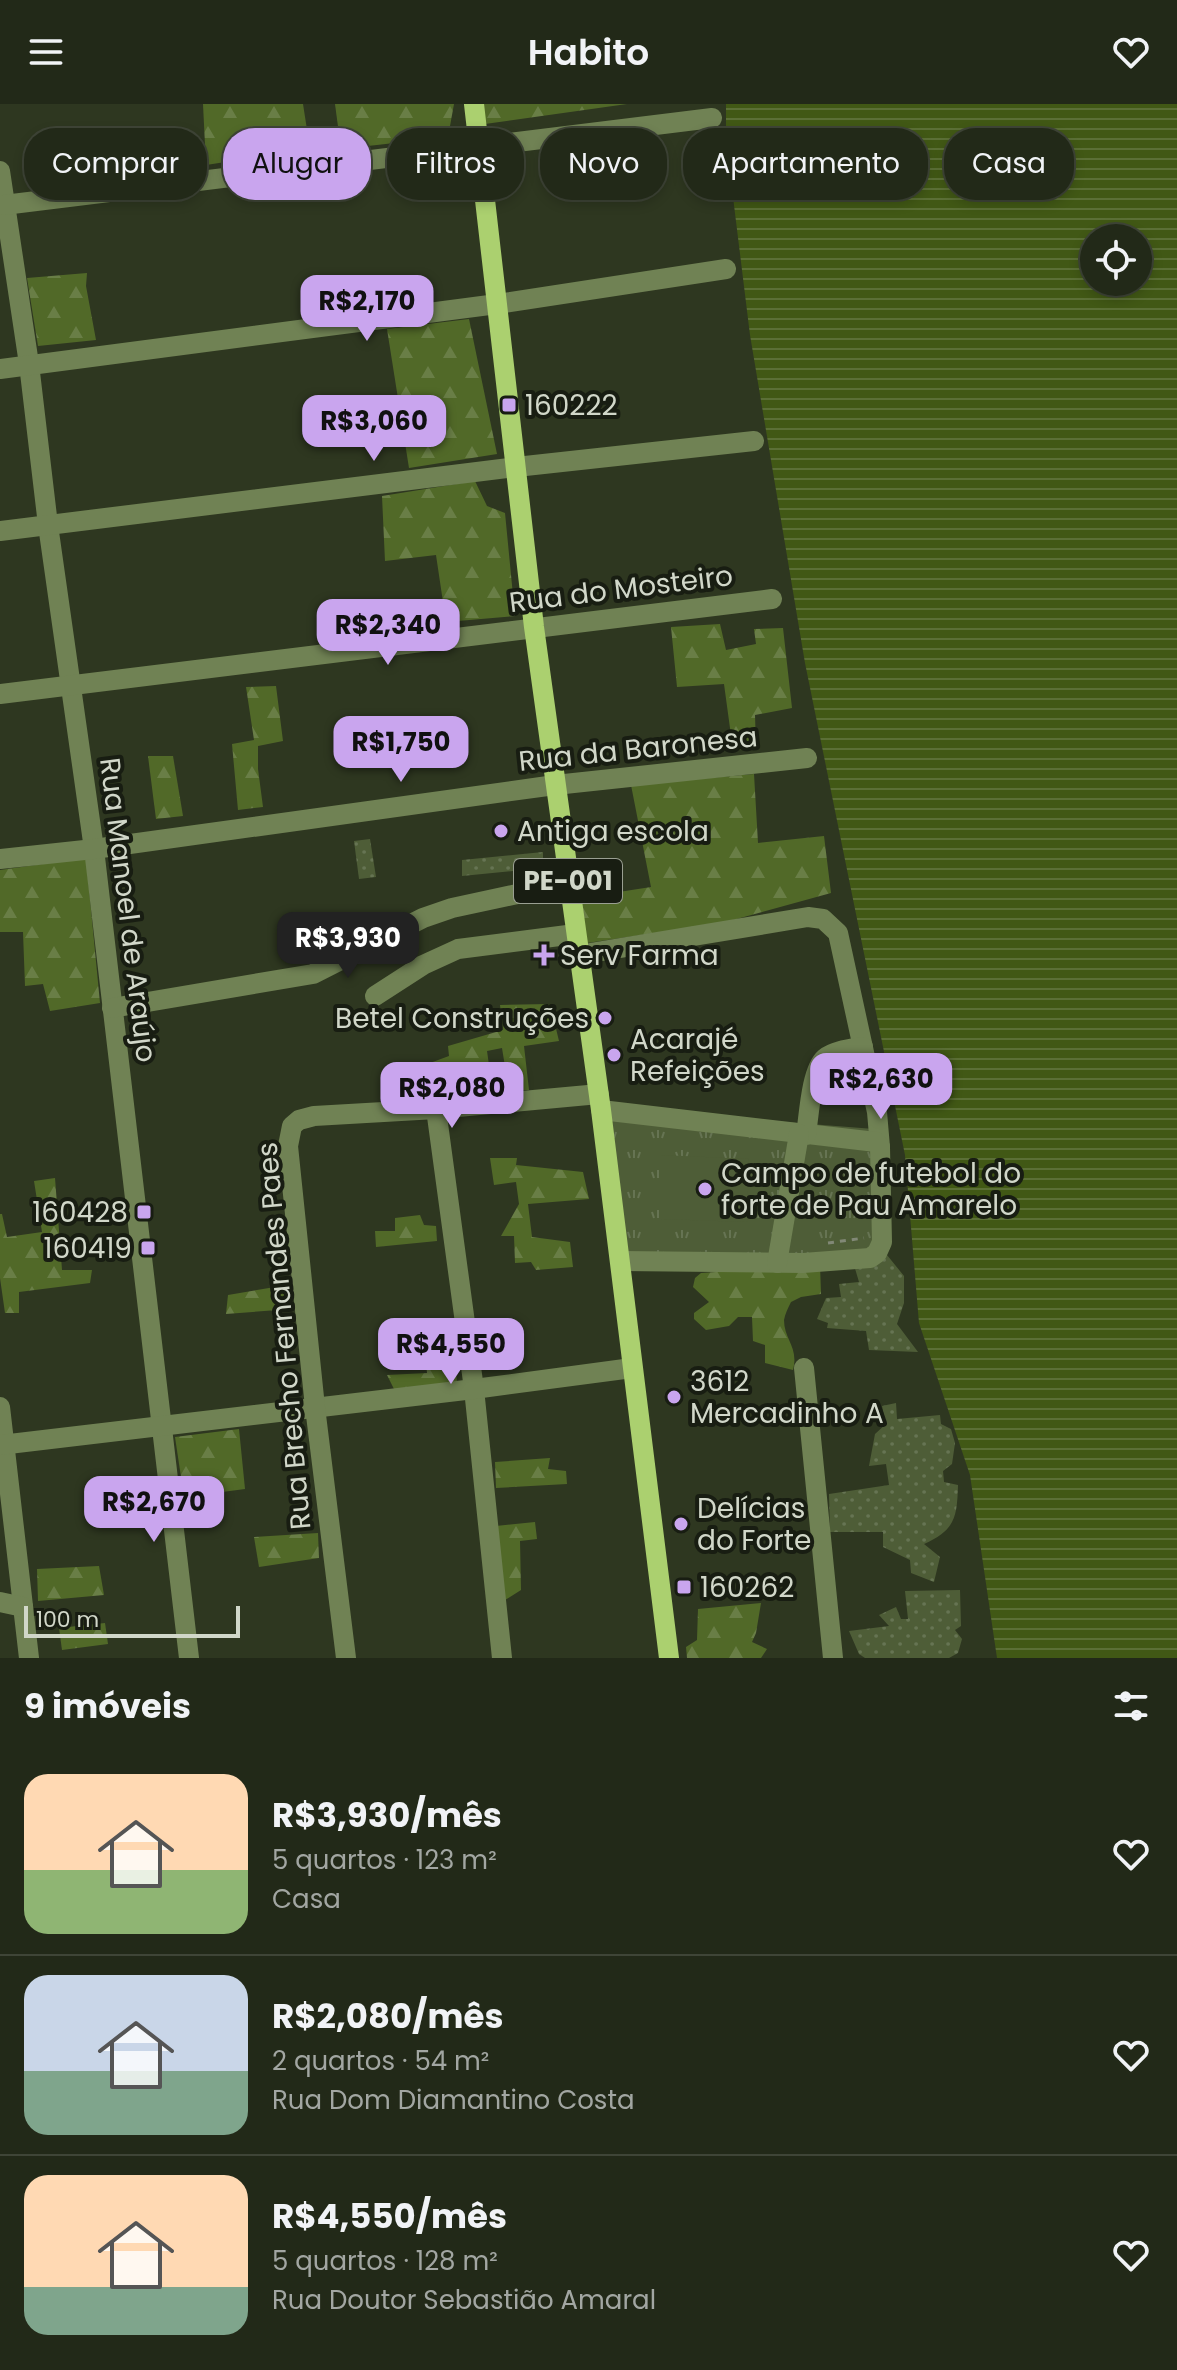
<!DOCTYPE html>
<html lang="pt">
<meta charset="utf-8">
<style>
body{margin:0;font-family:Poppins,sans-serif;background:#2e3525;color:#f1f3f6;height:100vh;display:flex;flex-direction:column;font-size:30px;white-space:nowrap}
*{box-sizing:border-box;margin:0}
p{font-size:26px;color:#a2a6a2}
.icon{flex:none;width:44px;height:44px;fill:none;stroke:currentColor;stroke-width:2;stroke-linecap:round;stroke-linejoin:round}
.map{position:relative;height:1554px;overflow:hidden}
.details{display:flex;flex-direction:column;background:#222918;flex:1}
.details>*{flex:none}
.top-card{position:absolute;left:24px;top:24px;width:1130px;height:72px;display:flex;gap:16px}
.tools{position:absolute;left:1080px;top:120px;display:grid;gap:16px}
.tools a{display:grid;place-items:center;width:72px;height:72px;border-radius:50%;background:#222918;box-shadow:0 4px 12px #0003,0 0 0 2px #3f4537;font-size:40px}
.scale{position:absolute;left:24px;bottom:20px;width:216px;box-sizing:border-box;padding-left:8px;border:4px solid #d1d7c9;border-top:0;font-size:22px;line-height:28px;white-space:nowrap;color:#d1d7c9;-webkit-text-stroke:6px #181d12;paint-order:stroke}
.price{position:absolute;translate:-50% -68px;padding:0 18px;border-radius:16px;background:#c9a5ee;color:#111;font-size:26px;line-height:52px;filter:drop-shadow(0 2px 4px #0008)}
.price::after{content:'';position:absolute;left:50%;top:48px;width:24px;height:18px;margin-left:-12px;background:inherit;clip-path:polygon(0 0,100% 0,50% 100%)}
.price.active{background:#222;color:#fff}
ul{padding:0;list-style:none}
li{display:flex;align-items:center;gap:24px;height:200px;padding:0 24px}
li+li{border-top:2px solid #3f4537}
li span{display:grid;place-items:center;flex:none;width:224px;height:160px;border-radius:24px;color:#555}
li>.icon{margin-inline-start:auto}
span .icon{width:96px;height:96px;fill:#fffc;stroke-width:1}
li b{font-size:34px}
h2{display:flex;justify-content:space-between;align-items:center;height:96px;padding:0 24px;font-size:34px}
.chip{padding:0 28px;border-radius:32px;background:#222918;box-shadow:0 4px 12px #0003,0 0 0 2px #3f4537;font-size:28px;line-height:72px}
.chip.active{background:#c9a5ee;color:#111}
header{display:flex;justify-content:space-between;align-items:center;height:104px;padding:0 24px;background:#222918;font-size:36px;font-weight:600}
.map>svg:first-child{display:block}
.grass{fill:url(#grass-dots)}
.forest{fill:url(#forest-firs)}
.park{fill:url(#park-tufts)}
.pitch{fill:#4e5d37}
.water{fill:url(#water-rules);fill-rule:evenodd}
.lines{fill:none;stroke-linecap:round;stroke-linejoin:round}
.path{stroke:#818876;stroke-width:3;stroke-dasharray:6 6;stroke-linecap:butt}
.minor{stroke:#708254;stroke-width:20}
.major{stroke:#abd06f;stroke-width:20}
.poi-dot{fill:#c9a5ee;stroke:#181d12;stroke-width:3}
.labels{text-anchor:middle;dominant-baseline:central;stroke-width:8;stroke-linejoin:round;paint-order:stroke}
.shield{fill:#181d12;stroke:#9a9f92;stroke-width:2}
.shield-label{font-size:26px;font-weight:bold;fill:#d1d7c9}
.poi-label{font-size:28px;fill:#d1d7c9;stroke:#181d12;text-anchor:start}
.street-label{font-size:28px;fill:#d1d7c9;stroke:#181d12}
</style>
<header><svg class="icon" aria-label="menu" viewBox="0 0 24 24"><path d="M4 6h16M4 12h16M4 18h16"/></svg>Habito<svg class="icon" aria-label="heart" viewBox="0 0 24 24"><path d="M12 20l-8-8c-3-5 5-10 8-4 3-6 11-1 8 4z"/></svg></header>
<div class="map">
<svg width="1177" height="1554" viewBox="0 0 1177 1554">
<defs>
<pattern id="grass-dots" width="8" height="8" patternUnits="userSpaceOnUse" patternTransform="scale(2)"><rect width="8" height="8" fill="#4e5d37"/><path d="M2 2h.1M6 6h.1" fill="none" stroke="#667453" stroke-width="1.8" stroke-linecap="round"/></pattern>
<pattern id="forest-firs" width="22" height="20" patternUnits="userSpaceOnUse" patternTransform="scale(2)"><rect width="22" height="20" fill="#516928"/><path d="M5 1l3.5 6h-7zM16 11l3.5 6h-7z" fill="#697e46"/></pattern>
<pattern id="park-tufts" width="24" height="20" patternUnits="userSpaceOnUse" patternTransform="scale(2)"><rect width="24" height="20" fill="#4e5d37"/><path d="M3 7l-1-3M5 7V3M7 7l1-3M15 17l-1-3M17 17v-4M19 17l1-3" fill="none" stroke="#667453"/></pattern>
<pattern id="water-rules" width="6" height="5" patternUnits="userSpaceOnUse" patternTransform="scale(2)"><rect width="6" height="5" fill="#415815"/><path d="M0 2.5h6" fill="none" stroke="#5b6f36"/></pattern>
</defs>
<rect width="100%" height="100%" fill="#2e3720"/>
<!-- grass -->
<g class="grass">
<path d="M370 735 376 773 359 775 354 737Z"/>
<path d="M543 748V764L462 772V756Z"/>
<path d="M887 1151 904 1172V1199L897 1220 918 1248 869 1246 866 1227 827 1224 828 1219 817 1215 826 1194 841 1193 839 1180 859 1178 854 1161Z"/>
<path d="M896 1299 897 1315 940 1311 941 1320 951 1325 955 1339 952 1360 943 1367 944 1378 958 1381C957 1414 955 1426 924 1440L940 1453 934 1478 911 1469 910 1456 883 1443V1428H830L829 1390 889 1381 886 1360 869 1362 875 1330 886 1320 882 1302Z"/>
<path d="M960 1486 961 1522 955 1526 962 1535 958 1549 949 1554H865L859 1550 849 1527 889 1522 879 1511 896 1503 901 1515H908L905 1487Z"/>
</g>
<!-- forest -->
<g class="forest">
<path d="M203 0H303L310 45 206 61Z"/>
<path d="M335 0H454L448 33 341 45Z"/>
<path d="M483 0H627L485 20Z"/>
<path d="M87 169 86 182 96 236 38 242 27 174Z"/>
<path d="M469 215 497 350 409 364 387 225Z"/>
<path d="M475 377 487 402 505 409 515 512 446 518 436 451 385 457 382 392Z"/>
<path d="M720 520 726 546 756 540 754 525 783 524 792 604 755 611 756 644 733 646 724 580 677 583 671 523Z"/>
<path d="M276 582 283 637 258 642V665L263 703 238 706 232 640 254 636 246 583Z"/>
<path d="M148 652H173L183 712 156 715Z"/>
<path d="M754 670 758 739 824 732 831 789 722 819 587 839 580 794 651 783 631 681Z"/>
<path d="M86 754 100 899 50 907 43 880 25 882 23 828H0V766Z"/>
<path d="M550 900 559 937 524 942 529 986 509 987 502 944 487 947 493 989 400 1000V970L449 952 448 942 503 926 500 901Z"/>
<path d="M490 1054H517L516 1061 583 1068 589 1095 528 1100 532 1133 570 1138 573 1163 536 1166 531 1158 515 1159 514 1132H501L519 1100 516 1078 494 1081Z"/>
<path d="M55 1074 62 1166H92L90 1179 19 1188V1209H5L0 1174V1110H2L7 1133 42 1128 34 1077Z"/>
<path d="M420 1111 424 1121 436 1122 437 1137 376 1143 375 1127H395V1114Z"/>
<path d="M820 1161 821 1190 801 1193 791 1198C788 1204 785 1210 784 1216 784 1236 799 1243 793 1266L765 1259V1241L753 1237 752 1213H738L729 1222 706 1226 694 1215V1209L709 1198 693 1183 695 1174 701 1169Z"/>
<path d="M287 1181 291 1205 226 1210 228 1191Z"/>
<path d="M454 1241 457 1279 396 1289 387 1271 427 1269 425 1247Z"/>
<path d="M239 1325 245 1385 184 1393 175 1333Z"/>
<path d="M550 1354 548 1365 566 1367 567 1380 496 1384 495 1358Z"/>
<path d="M535 1418 537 1435 520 1437 521 1486 505 1496 496 1422Z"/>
<path d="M318 1429 319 1454 259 1463 254 1433Z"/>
<path d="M99 1462 104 1491 38 1497 37 1465Z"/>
<path d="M761 1499 756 1529 752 1538 767 1545 761 1554H687L686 1543 697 1536 698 1505Z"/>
<path d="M105 1519 108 1540 62 1546 59 1524Z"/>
</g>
<!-- park -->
<path class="park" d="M607 1004 874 1025 873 1151 625 1148Z"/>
<!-- pitch -->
<path class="pitch" d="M661 1051 749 1055 747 1118 661 1115Z"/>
<!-- water -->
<path class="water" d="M726 0H1177V1554H997L970 1371 919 1219 905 1051 805 559 750 231 726 36ZM1094 134H1138V178H1094Z"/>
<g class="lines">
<!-- path -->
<path class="path" d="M828 1139 864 1134"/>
<!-- minor -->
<g class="minor">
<path d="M0 67 29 260 48 421 94 745 189 1554"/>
<path d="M4 101 712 14"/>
<path d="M0 265 497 200 726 165"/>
<path d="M0 427 516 363 754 337"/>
<path d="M0 590 772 495"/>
<path d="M0 755 94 745 555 681 807 654"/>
<path d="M578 851 808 813 823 815 838 829 877 1008 880 1043"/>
<path d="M375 892 423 861 458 845 575 830"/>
<path d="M112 904 313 870 423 814 452 804 568 779"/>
<path d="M436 1005 474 1285 502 1554"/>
<path d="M601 1006 876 1038 880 1043 882 1138 877 1149 870 1154 803 1159 621 1157"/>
<path d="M806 1031C809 1012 811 966 825 954 835 946 851 945 863 943"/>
<path d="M777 1159 799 1030"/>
<path d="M804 1264 833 1554"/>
<path d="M0 1303 29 1554"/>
<path d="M0 1341 474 1285 632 1264"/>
<path d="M0 1498 23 1503"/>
<path d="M346 1554 315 1303 288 1042 292 1022 299 1016 314 1012 436 1005 599 990"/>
</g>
<!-- major -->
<path class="major" d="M474 0 534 523 601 1006 669 1554"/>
</g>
<!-- markers -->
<g class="poi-dot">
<rect x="501" y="293" width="16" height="16" rx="4"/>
<circle cx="501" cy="727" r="8"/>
<path d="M540 839h8v8h8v8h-8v8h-8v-8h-8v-8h8z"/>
<circle cx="605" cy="914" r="8"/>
<circle cx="614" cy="951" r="8"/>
<circle cx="705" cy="1085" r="8"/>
<rect x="136" y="1100" width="16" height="16" rx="4"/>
<rect x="140" y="1136" width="16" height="16" rx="4"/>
<circle cx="674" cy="1293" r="8"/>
<circle cx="681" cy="1420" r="8"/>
<rect x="676" y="1475" width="16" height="16" rx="4"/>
</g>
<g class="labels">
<!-- shield labels -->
<rect class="shield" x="514" y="755" width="108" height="44" rx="6"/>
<g class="shield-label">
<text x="568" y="777">PE-001</text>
</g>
<!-- poi labels -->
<g class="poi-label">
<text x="525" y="301">160222</text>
<text x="517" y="727">Antiga escola</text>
<text x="560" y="851">Serv Farma</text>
<text x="589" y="914" text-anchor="end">Betel Construções</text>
<text x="630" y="935">Acarajé<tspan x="630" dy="32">Refeições</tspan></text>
<text x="721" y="1069">Campo de futebol do<tspan x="721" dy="32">forte de Pau Amarelo</tspan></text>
<text x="128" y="1108" text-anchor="end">160428</text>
<text x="132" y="1144" text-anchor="end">160419</text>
<text x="690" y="1277">3612<tspan x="690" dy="32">Mercadinho A</tspan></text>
<text x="697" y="1404">Delícias<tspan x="697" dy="32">do Forte</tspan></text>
<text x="700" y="1483">160262</text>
</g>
<!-- street labels -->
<g class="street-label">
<text transform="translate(621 485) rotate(-7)">Rua do Mosteiro</text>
<text transform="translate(638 645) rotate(-6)">Rua da Baronesa</text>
<text transform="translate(128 806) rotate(83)">Rua Manoel de Araújo</text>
<text transform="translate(284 1232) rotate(-95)">Rua Brecho Fernandes Paes</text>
</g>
</g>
</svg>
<div class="tools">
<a><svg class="icon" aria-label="locate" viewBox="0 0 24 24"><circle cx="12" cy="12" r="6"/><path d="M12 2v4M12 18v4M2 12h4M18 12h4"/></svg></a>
</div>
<div class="scale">100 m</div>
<b class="price" style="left:367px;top:239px">R$2,170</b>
<b class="price" style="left:374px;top:359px">R$3,060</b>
<b class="price" style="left:388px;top:563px">R$2,340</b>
<b class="price" style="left:401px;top:680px">R$1,750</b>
<b class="price active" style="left:348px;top:876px">R$3,930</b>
<b class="price" style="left:881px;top:1017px">R$2,630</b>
<b class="price" style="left:452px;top:1026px">R$2,080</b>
<b class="price" style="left:451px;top:1282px">R$4,550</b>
<b class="price" style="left:154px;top:1440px">R$2,670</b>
<div class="top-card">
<a class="chip">Comprar</a>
<a class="chip active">Alugar</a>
<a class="chip">Filtros</a>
<a class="chip">Novo</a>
<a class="chip">Apartamento</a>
<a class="chip">Casa</a>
</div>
</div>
<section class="details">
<h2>9 imóveis<svg class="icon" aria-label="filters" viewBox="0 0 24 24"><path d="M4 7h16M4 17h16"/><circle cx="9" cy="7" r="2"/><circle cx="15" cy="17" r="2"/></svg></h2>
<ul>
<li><span style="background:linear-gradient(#ffd9b3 60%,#8fb573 0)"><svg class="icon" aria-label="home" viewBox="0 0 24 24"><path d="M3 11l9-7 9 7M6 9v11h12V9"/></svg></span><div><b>R$3,930/mês</b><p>5 quartos · 123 m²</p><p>Casa</p></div><svg class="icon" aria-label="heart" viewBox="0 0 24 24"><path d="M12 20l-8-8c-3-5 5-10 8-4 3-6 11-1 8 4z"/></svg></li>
<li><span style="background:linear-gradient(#c9d6e8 60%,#7fa58c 0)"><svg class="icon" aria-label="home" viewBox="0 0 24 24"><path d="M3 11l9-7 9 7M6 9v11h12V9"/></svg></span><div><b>R$2,080/mês</b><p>2 quartos · 54 m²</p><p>Rua Dom Diamantino Costa</p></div><svg class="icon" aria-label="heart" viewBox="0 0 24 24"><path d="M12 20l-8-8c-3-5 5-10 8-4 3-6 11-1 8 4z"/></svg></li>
<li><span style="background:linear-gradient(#ffd9b3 70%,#7fa58c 0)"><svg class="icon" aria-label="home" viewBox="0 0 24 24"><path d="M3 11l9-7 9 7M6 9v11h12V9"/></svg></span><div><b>R$4,550/mês</b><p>5 quartos · 128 m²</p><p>Rua Doutor Sebastião Amaral</p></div><svg class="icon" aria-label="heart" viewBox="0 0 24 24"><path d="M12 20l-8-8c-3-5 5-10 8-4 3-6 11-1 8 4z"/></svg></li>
</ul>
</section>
